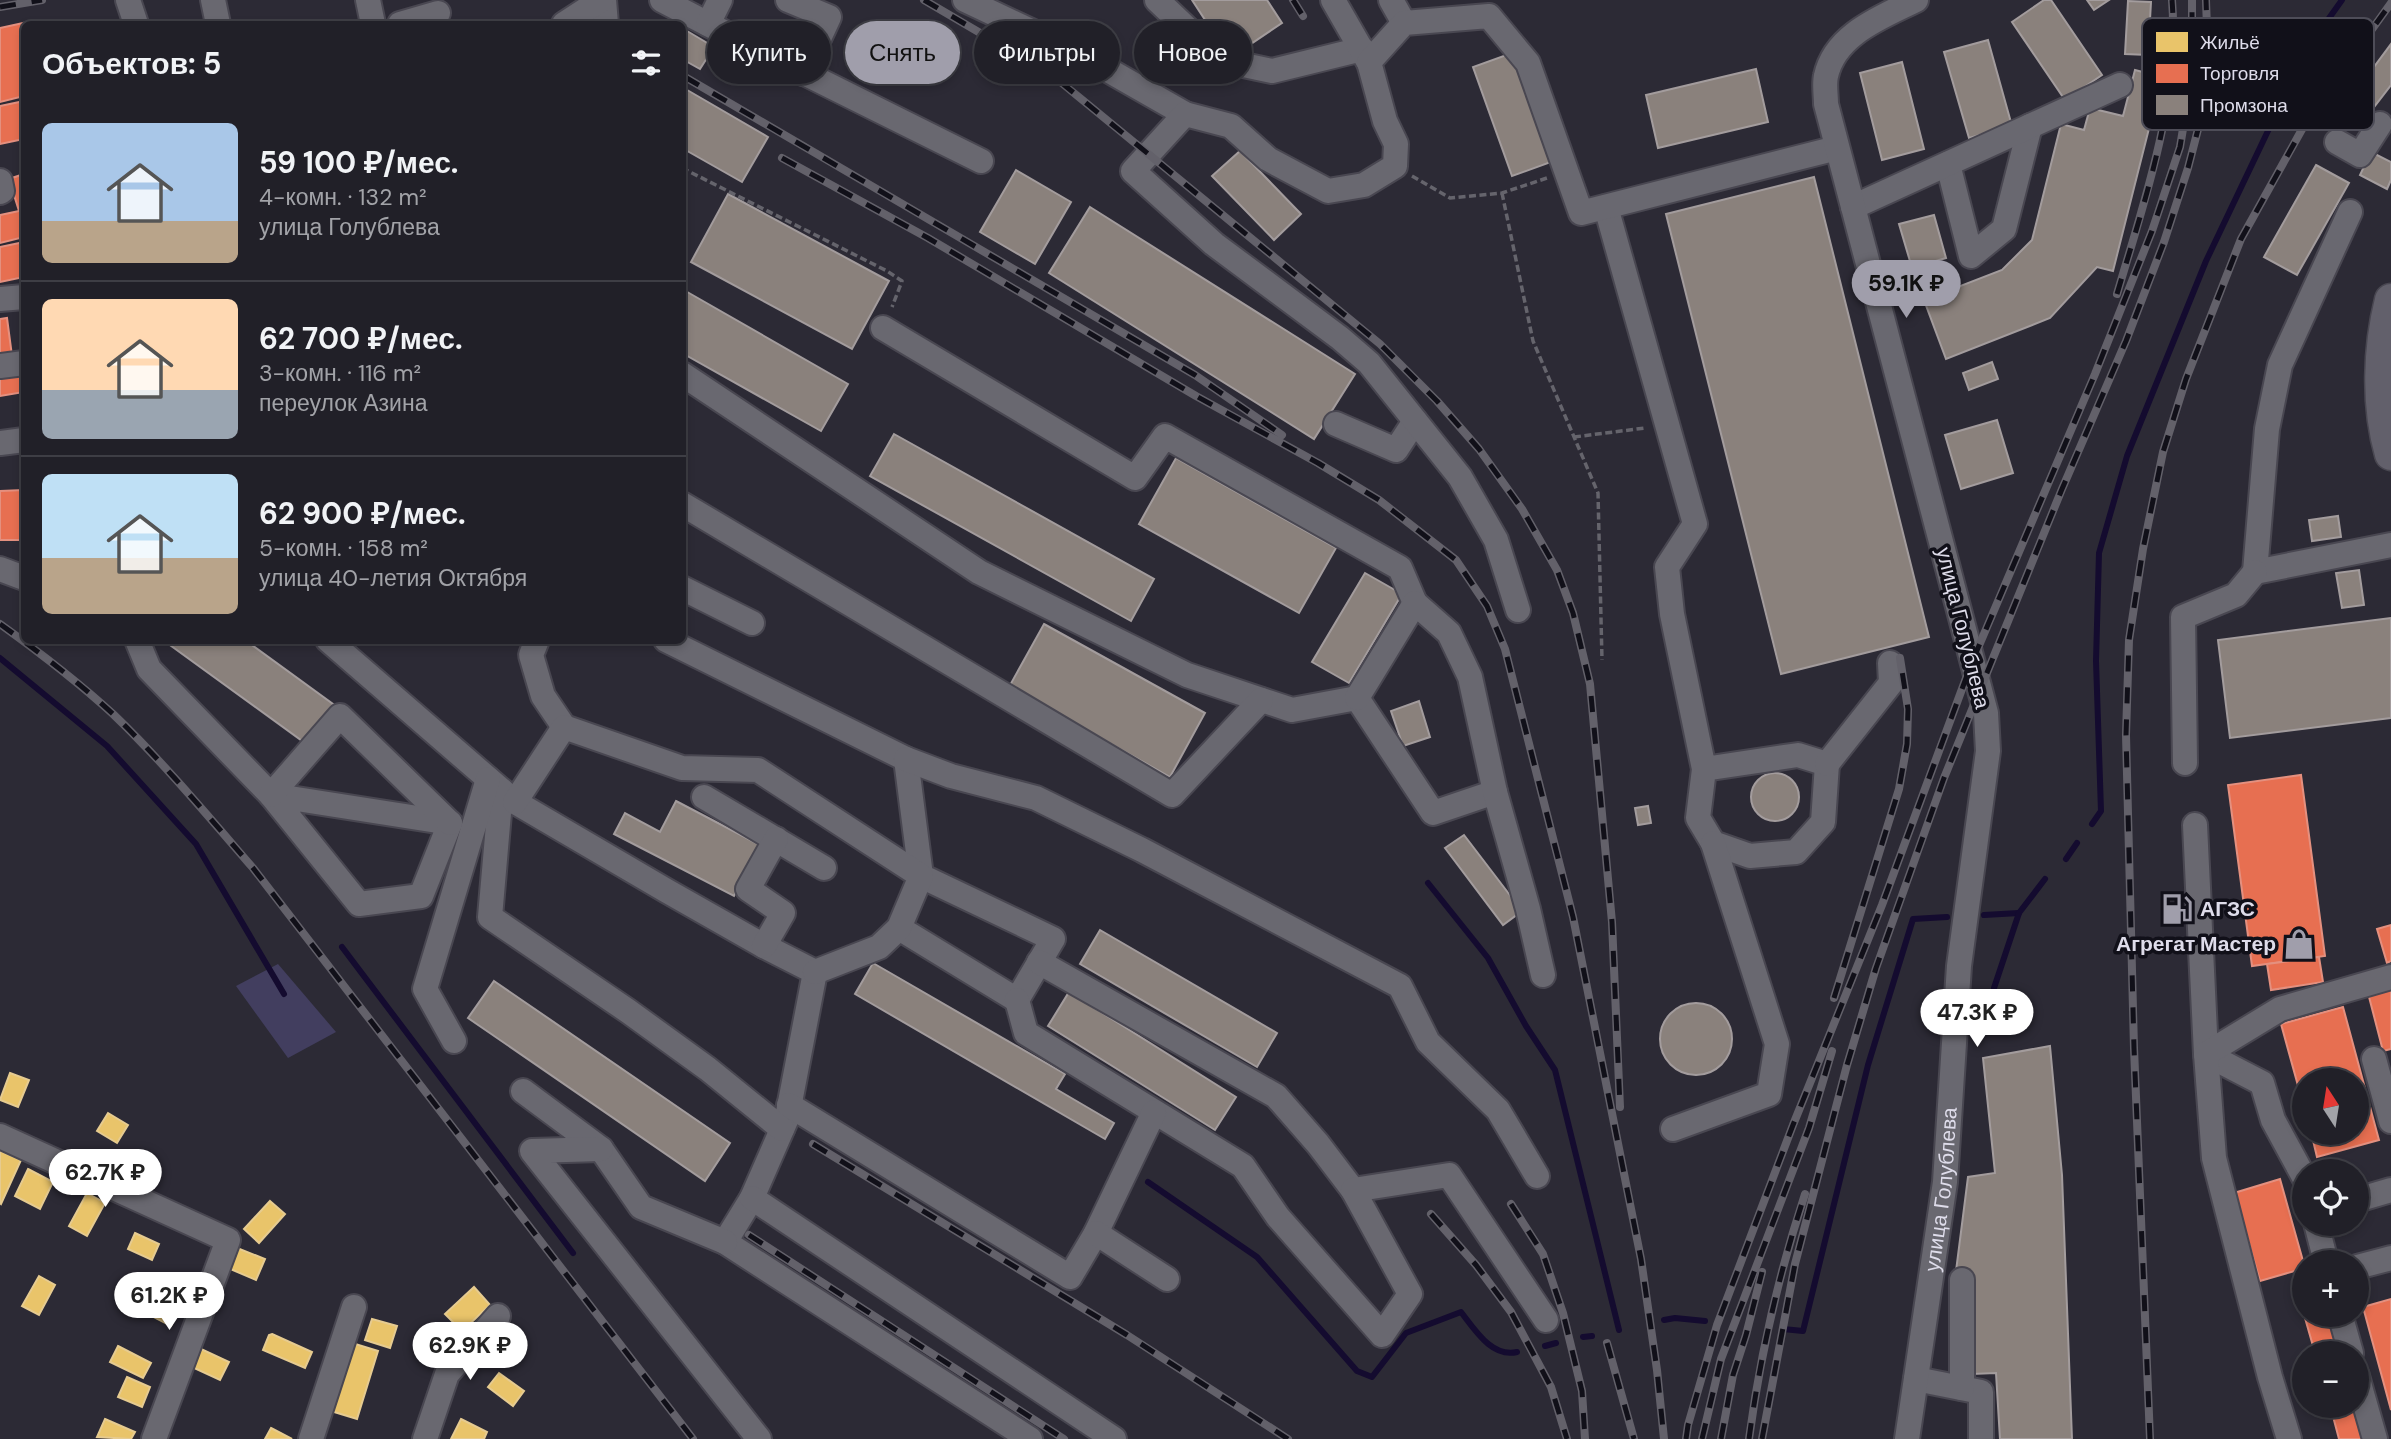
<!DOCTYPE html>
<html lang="ru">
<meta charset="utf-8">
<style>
body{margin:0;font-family:"DM Sans",sans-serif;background:#292830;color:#f1f3f6;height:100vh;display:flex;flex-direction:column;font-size:26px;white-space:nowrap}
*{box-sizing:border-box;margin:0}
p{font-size:23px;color:#a2a3a8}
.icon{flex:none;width:38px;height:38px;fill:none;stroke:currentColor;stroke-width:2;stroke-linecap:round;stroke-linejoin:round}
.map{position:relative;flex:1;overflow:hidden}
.side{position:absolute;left:21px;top:21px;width:665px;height:623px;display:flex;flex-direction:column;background:#212028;border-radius:10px;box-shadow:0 4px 10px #0003,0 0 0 2px #3e3e45}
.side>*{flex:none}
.top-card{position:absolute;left:707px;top:21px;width:665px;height:63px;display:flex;gap:14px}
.needle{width:46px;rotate:348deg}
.fabs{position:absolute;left:2292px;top:1068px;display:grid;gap:14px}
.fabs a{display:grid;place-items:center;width:77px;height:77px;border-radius:50%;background:#212028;box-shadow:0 4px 10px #0003,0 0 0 2px #3e3e45;font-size:35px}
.price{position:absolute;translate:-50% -60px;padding:0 16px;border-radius:24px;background:#fff;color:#222;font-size:23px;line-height:46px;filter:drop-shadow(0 2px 4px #0008)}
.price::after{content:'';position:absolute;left:50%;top:42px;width:21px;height:16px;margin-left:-10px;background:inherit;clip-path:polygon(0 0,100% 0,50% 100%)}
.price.selected{background:#a09eab;color:#111}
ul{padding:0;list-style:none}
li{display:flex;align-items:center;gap:21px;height:175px;padding:0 21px}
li+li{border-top:2px solid #3e3e45}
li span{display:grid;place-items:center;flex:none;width:196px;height:140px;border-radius:10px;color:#555}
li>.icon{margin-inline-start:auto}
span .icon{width:84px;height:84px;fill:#fffc;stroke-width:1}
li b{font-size:30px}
h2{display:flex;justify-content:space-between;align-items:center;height:84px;padding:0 21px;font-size:30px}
.chip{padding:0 24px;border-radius:32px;background:#212028;box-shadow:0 4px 10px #0003,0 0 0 2px #3e3e45;font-size:24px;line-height:63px}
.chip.selected{background:#a09eab;color:#111}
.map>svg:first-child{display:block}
.green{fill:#423e5f}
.homes{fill:#e9c46a;stroke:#e6cb90;stroke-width:2}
.shops{fill:#e76f51;stroke:#e4907f;stroke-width:2}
.industry{fill:#8a817c;stroke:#a39c9d;stroke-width:2}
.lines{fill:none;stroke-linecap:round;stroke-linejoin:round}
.stream{stroke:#140b2f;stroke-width:6}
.minor-casing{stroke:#494751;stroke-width:28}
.major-casing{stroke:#494751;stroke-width:35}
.path{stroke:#65646c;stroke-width:3.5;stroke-dasharray:7 3.5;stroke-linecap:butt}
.minor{stroke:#696870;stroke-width:24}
.major{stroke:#62606b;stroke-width:32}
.rail-casing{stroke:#63616a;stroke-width:8}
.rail{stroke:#111019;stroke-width:5;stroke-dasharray:16;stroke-linecap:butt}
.labels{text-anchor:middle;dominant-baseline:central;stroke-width:7;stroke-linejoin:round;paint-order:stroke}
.street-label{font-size:21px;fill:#dedcea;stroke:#111019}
.poi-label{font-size:21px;font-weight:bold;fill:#dedcea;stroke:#111019;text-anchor:start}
.key{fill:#111019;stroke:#4e4d58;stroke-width:2}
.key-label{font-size:19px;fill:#dedcea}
</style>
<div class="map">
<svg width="2391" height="1439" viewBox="0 0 2391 1439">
<rect width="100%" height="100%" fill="#2c2a35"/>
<!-- green -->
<path class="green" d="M278 964 336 1032 288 1058 236 986Z"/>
<!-- homes -->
<g class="homes">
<path d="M10 1073 29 1080 18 1107 0 1100Z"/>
<path d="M108 1113 128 1125 117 1143 97 1131Z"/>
<path d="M0 1151 21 1160 1 1204 0 1203Z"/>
<path d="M28 1169 53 1182 40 1209 15 1196Z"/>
<path d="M87 1193 105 1203 87 1236 69 1226Z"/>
<path d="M270 1201 285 1214 259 1243 244 1229Z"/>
<path d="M135 1233 159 1244 152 1260 128 1249Z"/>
<path d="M237 1248 265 1259 256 1280 228 1268Z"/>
<path d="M39 1276 55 1285 39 1315 22 1306Z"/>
<path d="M162 1282 187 1295 171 1326 146 1313Z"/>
<path d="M474 1287 490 1305 462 1331 445 1314Z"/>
<path d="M372 1319 397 1326 390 1348 365 1340Z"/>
<path d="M272 1334 312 1352 305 1368 263 1350 269 1335Z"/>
<path d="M352 1343 378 1351 357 1419 331 1411Z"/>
<path d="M118 1346 151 1363 143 1378 110 1362Z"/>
<path d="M201 1349 229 1362 220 1380 192 1367Z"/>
<path d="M499 1373 524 1391 513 1406 488 1387Z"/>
<path d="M127 1377 150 1387 142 1407 118 1397Z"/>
<path d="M105 1419 135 1432 131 1439 97 1437Z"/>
<path d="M461 1419 487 1432 484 1439H451Z"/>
<path d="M271 1428 292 1439H265Z"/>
</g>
<!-- shops -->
<g class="shops">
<path d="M23 23 24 96 0 102V28Z"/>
<path d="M24 101V139L0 144V106Z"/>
<path d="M24 174V237L0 243V215L19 211 9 179Z"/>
<path d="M24 242V277L0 282V247Z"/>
<path d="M7 318 12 356 0 358V319Z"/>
<path d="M24 371V392L0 396V375Z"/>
<path d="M23 490 24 540H0V491Z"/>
<path d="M2301 775 2325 956 2252 966 2228 785Z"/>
<path d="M2391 925V961L2387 963 2377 929Z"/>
<path d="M2319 957 2323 982 2271 990 2267 964Z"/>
<path d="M2391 987V1049L2383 1051 2368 993Z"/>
<path d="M2343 1007 2379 1140 2317 1157 2311 1132H2357V1080H2305V1111L2281 1024Z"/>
<path d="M2280 1179 2305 1268 2260 1281 2234 1193Z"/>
<path d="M2305 1288V1314H2333L2344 1353H2315L2297 1290Z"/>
<path d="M2391 1299V1410L2363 1307Z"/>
<path d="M2330 1405H2357L2363 1439H2339Z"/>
</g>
<!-- industry -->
<g class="industry">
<path d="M1192 0H1267L1282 23 1230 58Z"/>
<path d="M2044 0H2051L2102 75 2065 100 2012 22Z"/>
<path d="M2087 0H2109L2094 10Z"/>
<path d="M2128 1 2151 2 2148 55 2125 54Z"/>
<path d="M682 28 714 47 700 69 682 59Z"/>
<path d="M1988 40 2012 126 1969 138 1944 52Z"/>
<path d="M2391 44V85L2364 120 2345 106Z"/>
<path d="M1512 53 1551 162 1512 176 1473 67Z"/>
<path d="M1902 62 1924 149 1882 160 1860 73Z"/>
<path d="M1756 69 1768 122 1658 148 1646 95Z"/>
<path d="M2135 70 2162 77 2113 271 2097 267 2050 318 1946 359 1924 300 2002 270 2032 240 2061 124 2084 130 2090 108 2123 116Z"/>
<path d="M682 87 768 137 742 182 682 148Z"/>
<path d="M1240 151 1301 214 1274 240 1212 176Z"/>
<path d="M2371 152 2391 162V180L2387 189 2360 175Z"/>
<path d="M2316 165 2349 183 2297 275 2264 257Z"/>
<path d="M1016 170 1071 202 1035 264 980 232Z"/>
<path d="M1814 177 1929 637 1781 674 1666 214Z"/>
<path d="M728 194 889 281 852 349 691 262Z"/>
<path d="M1090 207 1355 374 1314 439 1049 273Z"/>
<path d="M1934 215 1946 258 1912 268 1899 224Z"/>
<path d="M682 289 848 384 821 431 682 353Z"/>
<path d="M1992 362 1998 379 1969 390 1963 373Z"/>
<path d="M1997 420 2013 473 1961 489 1945 435Z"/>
<path d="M894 434 1154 579 1131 621 870 476Z"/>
<path d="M1176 458 1336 548 1299 613 1139 524Z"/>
<path d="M2338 516 2341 537 2312 541 2309 520Z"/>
<path d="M2359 570 2364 605 2342 608 2336 573Z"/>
<path d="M1365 573 1402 594 1349 683 1312 662Z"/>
<path d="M2391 618V718L2230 738 2218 640Z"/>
<path d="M1044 624 1205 713 1170 777 1009 687Z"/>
<path d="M163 640H245L333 704 305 743Z"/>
<path d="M1419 701 1430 737 1403 746 1391 711Z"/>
<circle cx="1775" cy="797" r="24"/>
<path d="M676 801 760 845 734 896 614 834 625 813 660 832Z"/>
<path d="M1648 806 1651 823 1638 825 1635 808Z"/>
<path d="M1464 835 1522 911 1503 925 1445 848Z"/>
<path d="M1100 930 1277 1033 1257 1067 1080 964Z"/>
<path d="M873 963 1065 1074 1056 1089 1114 1123 1105 1139 855 994Z"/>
<path d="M494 981 730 1143 705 1181 468 1018Z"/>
<path d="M1069 992 1236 1097 1215 1130 1048 1026Z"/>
<circle cx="1696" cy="1039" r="36"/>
<path d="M2050 1046 2062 1175 2072 1439H2000L1996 1373 1972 1374 1971 1272 1956 1271 1968 1177 1995 1173 1983 1058Z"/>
</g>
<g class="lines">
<!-- stream -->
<g class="stream">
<path d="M0 658 107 746 196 844 284 994"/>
<path d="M2092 824 2101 811 2096 661 2099 553 2127 456 2206 261 2307 49 2342 0"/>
<path d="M2066 859 2077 843"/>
<path d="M1428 883 1488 958 1526 1026 1555 1070 1619 1330"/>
<path d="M1984 915 2019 913"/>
<path d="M342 947 573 1253"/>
<path d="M1994 988 2019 913 2045 879"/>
<path d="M1148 1182 1257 1257 1357 1371 1372 1377 1406 1333 1461 1312C1475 1330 1492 1358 1517 1352"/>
<path d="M1664 1320 1675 1318 1705 1321"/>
<path d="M1783 1329 1803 1331 1868 1065 1913 919 1947 917"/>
<path d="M1583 1337 1592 1336"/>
<path d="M1545 1346 1556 1343"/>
</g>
<defs>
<g id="minor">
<path d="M128 0 136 24"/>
<path d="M213 0 218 24"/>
<path d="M368 0 373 24"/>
<path d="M604 0 606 24"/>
<path d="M662 0 752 47 981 161"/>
<path d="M788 0 829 17 803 73"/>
<path d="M965 0 1080 54 1185 114"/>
<path d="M1157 0 1220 60 1272 71 1362 49"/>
<path d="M1333 0 1368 61"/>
<path d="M1391 0 1404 23"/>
<path d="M400 24 438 13"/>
<path d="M564 24 601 0"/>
<path d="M708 24 720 0"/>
<path d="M2337 142 2360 155 2380 124"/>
<path d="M1948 164 1971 256 2004 229 2030 126"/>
<path d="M0 181 2 191 0 192"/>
<path d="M1606 207 1695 524 1667 567 1672 614 1704 769 1698 818 1713 843 1750 856 1796 852 1823 822 1827 764 1798 755 1704 769"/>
<path d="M1853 207 2120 85"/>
<path d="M2350 212 2280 365 2267 429 2255 572 2391 545"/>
<path d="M0 299 24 297"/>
<path d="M883 328 1135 478 1165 436 1400 568 1415 603"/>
<path d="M0 366 24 363"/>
<path d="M682 374 979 572 1187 675 1292 710 1357 698 1433 813 1495 792"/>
<path d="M1336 424 1396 450 1415 421"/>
<path d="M0 443 24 440"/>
<path d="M682 504 1172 795 1261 700"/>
<path d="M0 569 24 578"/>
<path d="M682 588 752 623"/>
<path d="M1518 610 1496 540 1460 477 1369 363 1340 338 1214 244 1133 171 1185 114 1231 126 1268 159 1328 191 1364 185 1395 166 1396 144 1385 121 1369 62 1404 23 1489 16 1528 63 1581 213 1837 148"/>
<path d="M137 640 149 669 271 795 359 904 421 896 450 823 271 795"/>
<path d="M328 640 515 802 667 891 764 946 815 972 787 1118 752 1198 725 1242 1030 1439"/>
<path d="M537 640 531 655 543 696 564 727"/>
<path d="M666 640 906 759 921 876 1053 939 1017 1000 899 928"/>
<path d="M1357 698 1415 603 1449 633 1470 677 1495 792 1528 909 1543 975"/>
<path d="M906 759 951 776 1036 798 1142 850 1400 986 1428 1042 1498 1110 1537 1176"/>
<path d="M2185 763 2183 617 2236 595 2255 572"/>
<path d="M1827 764 1891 683 1890 663"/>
<path d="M501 790 490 917 628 1011 708 1069 782 1129"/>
<path d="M271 795 340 716 450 823"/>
<path d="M704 797 824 868"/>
<path d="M515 802 564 727 682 768 758 770 921 876 899 928 879 947 815 972"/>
<path d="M2195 825 2206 1054 2262 1083 2273 1120 2305 1179"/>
<path d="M764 946 783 913 748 889 776 839"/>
<path d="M1039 962 1276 1096 1318 1144 1353 1190"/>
<path d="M1017 1000 1026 1033 1243 1166 1278 1217 1382 1335 1410 1294 1353 1190 1449 1175 1546 1320"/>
<path d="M454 1041 425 989 488 779"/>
<path d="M2374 1059 2391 1121"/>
<path d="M523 1091 601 1149 641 1207 725 1242"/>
<path d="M789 1105 1070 1277 1096 1233 1154 1112"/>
<path d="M1673 1129 1769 1094 1777 1044 1713 843"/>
<path d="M0 1136 228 1240 154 1439"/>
<path d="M601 1149 532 1151 759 1439"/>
<path d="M752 1198 1114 1439"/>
<path d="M2357 1200 2391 1190"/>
<path d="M2316 1223 2326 1262"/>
<path d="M1096 1233 1167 1279"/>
<path d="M2357 1267 2391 1258"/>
<path d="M2340 1314 2351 1353"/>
<path d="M2357 1376 2375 1439"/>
<path d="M1916 1379 1981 1392V1439"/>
<path d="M1962 1388V1280"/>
<path d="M311 1439 354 1307"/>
<path d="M425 1439 447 1374 498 1316"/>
<path id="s1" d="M1907 1439 1945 1182 1959 966 1988 751 1986 713 1826 104C1826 95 1824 84 1826 76 1835 34 1882 17 1916 0"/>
<path d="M2289 1439 2270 1377 2214 1158 2206 1054 2280 1009 2391 977"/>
</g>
<path id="major" d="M2391 300C2379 348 2377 406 2391 454"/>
</defs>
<!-- minor casing -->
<use href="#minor" class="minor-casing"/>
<!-- major casing -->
<use href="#major" class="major-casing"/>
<!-- path -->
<g class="path">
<path d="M682 168 887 271 902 281 892 307"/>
<path d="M1412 176 1450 198 1502 193 1547 178"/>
<path d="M1502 193 1533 341 1598 493 1602 660"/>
<path d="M1574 437 1645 428"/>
</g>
<!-- minor -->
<use href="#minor" class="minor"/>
<!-- major -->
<use href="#major" class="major"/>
<defs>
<g id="rail">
<path d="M924 0 1052 75 1380 344 1437 401 1479 449 1522 509 1557 570 1573 613 1590 684 1612 922 1620 1107"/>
<path d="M1293 0 1303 16"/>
<path d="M0 7 42 0"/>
<path d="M685 77 1195 375 1282 435"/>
<path d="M782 158 928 238 1196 396 1318 463 1379 500 1456 560 1487 606 1505 649 1573 917 1641 1259 1657 1370 1664 1439"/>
<path d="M2117 294C2145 199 2180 100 2172 0"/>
<path d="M0 624C39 652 77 681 113 714 163 762 208 816 253 868L693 1439"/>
<path d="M1834 998 1899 789 1907 744 1908 709 1900 658"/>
<path d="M813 1144 1127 1335 1288 1439"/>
<path d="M1511 1204 1543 1254 1563 1313 1582 1391 1585 1439"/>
<path d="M1431 1214 1476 1265 1511 1312 1551 1387 1567 1439"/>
<path d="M749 1235 1064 1439"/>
<path d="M1607 1343 1634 1439"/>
<path d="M1686 1439 1688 1425 1717 1325 1793 1125 1882 905 1972 662 2095 374 2152 231 2180 147 2192 74V0"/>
<path d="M1702 1439 1721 1359 1809 1128 1832 1051"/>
<path d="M1721 1439 1733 1375 1746 1335 1762 1272"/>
<path d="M1749 1439C1760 1356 1779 1273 1805 1194"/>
<path d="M1762 1439 1795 1264 1847 1065 1876 968 1944 778 2062 489 2126 341 2164 242 2188 168 2203 110 2207 28 2206 0"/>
<path d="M2150 1439 2134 1048 2126 735 2129 640 2143 549 2163 452 2186 379 2241 239 2310 115 2391 3"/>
</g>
</defs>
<!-- rail casing -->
<use href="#rail" class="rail-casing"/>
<!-- rail -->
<use href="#rail" class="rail"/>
</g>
<!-- icons -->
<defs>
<symbol id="fuel-bare" viewBox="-9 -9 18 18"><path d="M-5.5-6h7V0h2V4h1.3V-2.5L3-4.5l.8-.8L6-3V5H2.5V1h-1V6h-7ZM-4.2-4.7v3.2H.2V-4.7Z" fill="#a09eab" stroke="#111019" stroke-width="2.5" paint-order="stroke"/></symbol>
<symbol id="shop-bare" viewBox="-9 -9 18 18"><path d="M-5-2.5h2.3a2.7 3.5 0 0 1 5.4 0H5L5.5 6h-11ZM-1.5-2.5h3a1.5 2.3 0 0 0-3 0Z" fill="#a09eab" stroke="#111019" stroke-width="2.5" paint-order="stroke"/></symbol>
</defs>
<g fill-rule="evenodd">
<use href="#fuel-bare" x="2155" y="887" width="44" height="44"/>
<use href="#shop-bare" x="2277" y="922" width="44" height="44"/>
</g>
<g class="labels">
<!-- street labels -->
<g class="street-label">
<text transform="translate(1963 628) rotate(76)">улица Голублева</text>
<text stroke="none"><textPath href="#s1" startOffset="252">улица Голублева</textPath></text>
</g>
<!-- poi labels -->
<g class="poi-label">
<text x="2200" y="909">АГЗС</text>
<text x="2276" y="944" text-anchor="end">Агрегат Мастер</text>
</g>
</g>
<!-- legend -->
<rect x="2142" y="18" width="232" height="112" rx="10" class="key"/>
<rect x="2156" y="32" width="32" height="20" fill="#e9c46a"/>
<rect x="2156" y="64" width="32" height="19" fill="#e76f51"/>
<rect x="2156" y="95" width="32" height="20" fill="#8a817c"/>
<g class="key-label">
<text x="2200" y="49">Жильё</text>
<text x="2200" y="80">Торговля</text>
<text x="2200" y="112">Промзона</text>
</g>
</svg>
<div class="fabs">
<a><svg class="needle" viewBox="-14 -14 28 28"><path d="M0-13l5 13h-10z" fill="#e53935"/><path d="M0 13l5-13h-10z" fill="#a2a3a8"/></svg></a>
<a><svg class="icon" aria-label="locate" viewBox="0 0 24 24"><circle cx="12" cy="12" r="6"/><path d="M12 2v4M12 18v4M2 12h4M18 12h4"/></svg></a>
<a>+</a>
<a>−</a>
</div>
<b class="price selected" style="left:1906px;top:320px">59.1K ₽</b>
<b class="price" style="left:1977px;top:1049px">47.3K ₽</b>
<b class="price" style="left:105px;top:1209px">62.7K ₽</b>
<b class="price" style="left:169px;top:1332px">61.2K ₽</b>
<b class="price" style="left:470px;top:1382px">62.9K ₽</b>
<div class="top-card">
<a class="chip">Купить</a>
<a class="chip selected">Снять</a>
<a class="chip">Фильтры</a>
<a class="chip">Новое</a>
</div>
<section class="side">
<h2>Объектов: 5<svg class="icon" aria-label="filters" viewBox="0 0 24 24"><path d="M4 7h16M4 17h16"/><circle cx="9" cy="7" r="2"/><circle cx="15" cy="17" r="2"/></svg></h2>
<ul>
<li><span style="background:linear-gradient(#a9c7e8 70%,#b9a48a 0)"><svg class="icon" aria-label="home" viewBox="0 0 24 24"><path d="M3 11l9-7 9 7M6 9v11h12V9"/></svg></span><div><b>59 100 ₽/мес.</b><p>4-комн. · 132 m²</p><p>улица Голублева</p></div></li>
<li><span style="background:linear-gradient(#ffd9b3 65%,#9aa5b1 0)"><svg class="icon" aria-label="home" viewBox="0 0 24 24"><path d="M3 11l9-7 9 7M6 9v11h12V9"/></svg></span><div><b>62 700 ₽/мес.</b><p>3-комн. · 116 m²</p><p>переулок Азина</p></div></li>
<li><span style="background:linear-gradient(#bfe0f5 60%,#b9a48a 0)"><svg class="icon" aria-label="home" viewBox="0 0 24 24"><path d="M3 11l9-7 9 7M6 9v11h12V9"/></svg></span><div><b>62 900 ₽/мес.</b><p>5-комн. · 158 m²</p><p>улица 40-летия Октября</p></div></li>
</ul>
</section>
</div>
